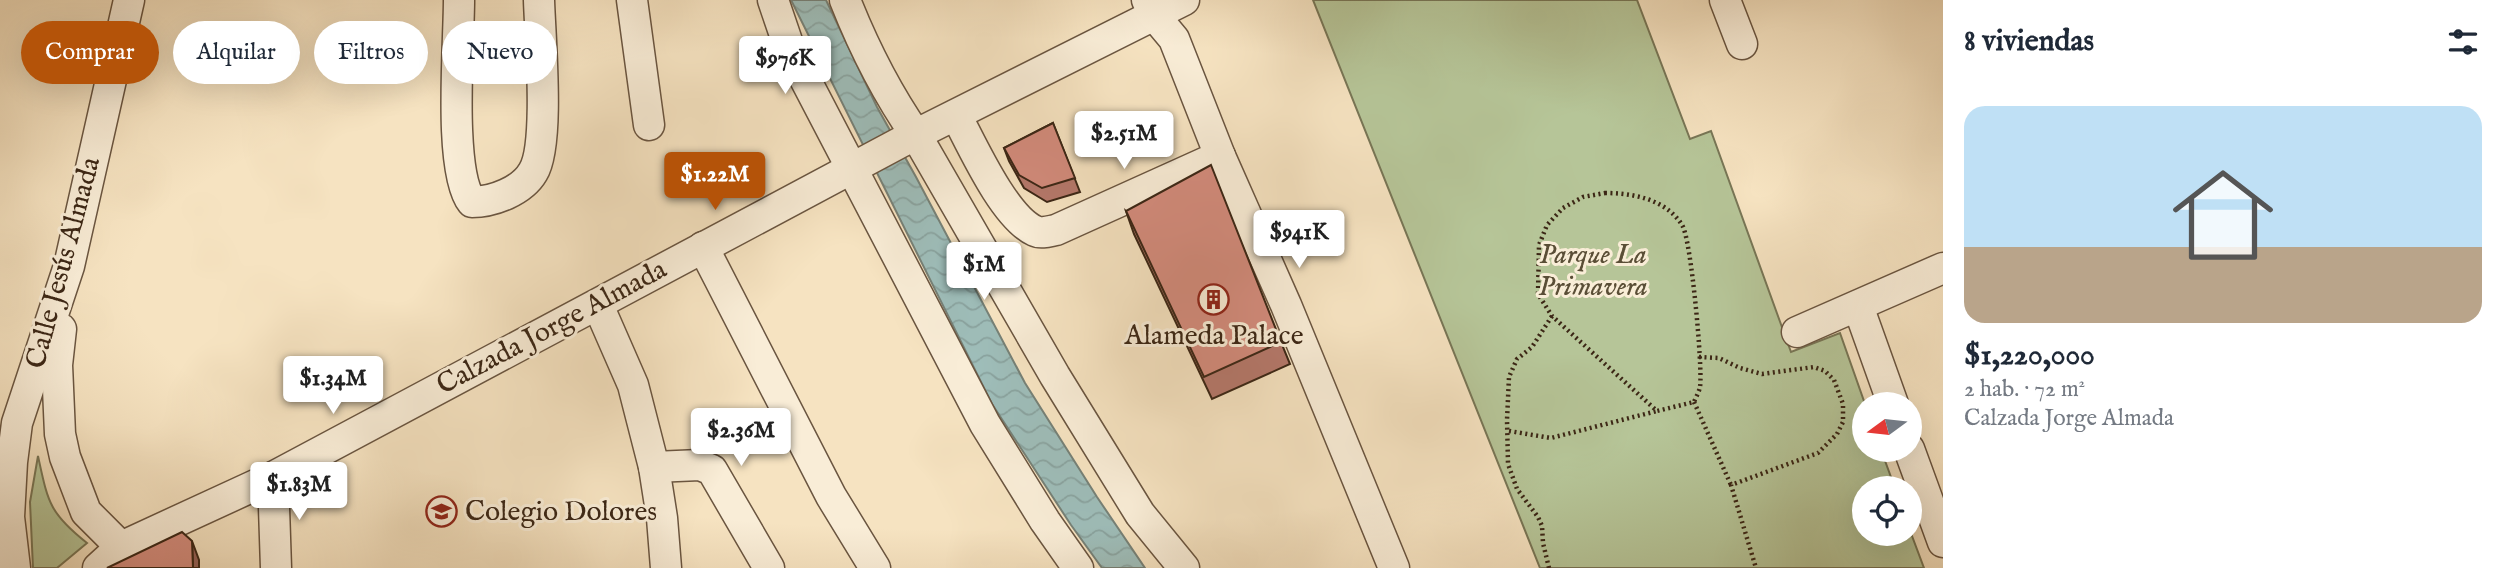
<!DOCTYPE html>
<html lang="es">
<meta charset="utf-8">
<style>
body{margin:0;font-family:"IM FELL English",serif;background:#f2f2f3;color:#1f2937;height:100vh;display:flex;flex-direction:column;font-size:26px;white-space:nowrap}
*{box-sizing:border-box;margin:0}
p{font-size:23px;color:#747a83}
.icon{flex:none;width:38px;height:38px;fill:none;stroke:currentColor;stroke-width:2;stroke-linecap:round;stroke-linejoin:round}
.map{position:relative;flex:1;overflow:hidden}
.details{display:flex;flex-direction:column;background:#fff;width:560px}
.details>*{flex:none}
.guide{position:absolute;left:21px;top:21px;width:665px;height:63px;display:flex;gap:14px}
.needle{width:46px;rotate:255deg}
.tools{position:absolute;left:1852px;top:392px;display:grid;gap:14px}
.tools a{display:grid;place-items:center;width:70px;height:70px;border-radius:50%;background:#fff;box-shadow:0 7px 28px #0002;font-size:35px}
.price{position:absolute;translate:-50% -60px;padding:0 16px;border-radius:7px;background:#fff;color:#222;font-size:23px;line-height:46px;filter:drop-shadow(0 2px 4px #0008)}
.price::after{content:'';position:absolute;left:50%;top:42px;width:21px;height:16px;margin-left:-10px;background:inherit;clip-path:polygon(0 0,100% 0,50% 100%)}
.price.on{background:#b45309;color:#fff}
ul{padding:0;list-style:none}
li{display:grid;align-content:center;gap:14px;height:371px;padding:0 21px}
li+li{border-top:2px solid #e0e1e3}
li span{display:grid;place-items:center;height:217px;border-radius:21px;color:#555}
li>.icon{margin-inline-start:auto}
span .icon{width:126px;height:126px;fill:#fffc;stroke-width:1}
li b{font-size:30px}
h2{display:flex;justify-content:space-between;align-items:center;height:84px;padding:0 21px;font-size:30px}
.tag{padding:0 24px;border-radius:32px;background:#fff;box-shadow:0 7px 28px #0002;font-size:24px;line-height:63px}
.tag.on{background:#b45309;color:#fff}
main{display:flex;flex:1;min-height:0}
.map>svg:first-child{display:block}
.green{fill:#b6c598;stroke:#787656;stroke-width:2}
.water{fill:url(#water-waves);stroke:#768177;stroke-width:2}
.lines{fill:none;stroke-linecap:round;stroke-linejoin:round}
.minor-casing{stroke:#6a5540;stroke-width:33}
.path{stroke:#3b2615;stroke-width:4.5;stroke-dasharray:2 3.5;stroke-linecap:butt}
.minor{stroke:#f9edd7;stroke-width:30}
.wall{fill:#b5786b;stroke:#3b2615;stroke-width:2}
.shaded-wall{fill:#946157;stroke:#3b2615;stroke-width:2}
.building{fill:#d38b7c;stroke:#3b2615;stroke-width:2}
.labels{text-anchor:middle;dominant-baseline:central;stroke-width:6;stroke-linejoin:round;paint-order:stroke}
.park-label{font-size:28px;font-style:italic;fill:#5a4e36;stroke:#f9edd7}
.street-label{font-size:28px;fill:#3b2615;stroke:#f9edd7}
.poi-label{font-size:28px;fill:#3b2615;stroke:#f9edd7}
</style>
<main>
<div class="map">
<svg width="1943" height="568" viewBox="0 0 1943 568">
<defs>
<pattern id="water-waves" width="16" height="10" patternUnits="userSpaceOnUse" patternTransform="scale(1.75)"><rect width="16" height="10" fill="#9ebdb9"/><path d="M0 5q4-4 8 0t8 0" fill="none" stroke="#89a29e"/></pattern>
</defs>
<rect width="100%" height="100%" fill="#f6e3c1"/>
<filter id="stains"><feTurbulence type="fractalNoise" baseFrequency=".00286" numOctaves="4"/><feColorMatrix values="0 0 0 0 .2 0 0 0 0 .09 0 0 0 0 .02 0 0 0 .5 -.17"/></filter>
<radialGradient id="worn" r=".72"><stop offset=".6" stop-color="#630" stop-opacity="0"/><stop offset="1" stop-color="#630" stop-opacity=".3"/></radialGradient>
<!-- green -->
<g class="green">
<path d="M1313 0H1637L1690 139 1711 131 1791 352 1840 333 1865 404 1864 450H1881L1895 488H1864V534H1909V528L1924 568H1540Z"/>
<path d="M38 456C48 502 49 513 87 543L57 568H33L30 502Z"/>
</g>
<!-- water -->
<path class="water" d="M791 0H826L877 107 916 177 1025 383 1097 497 1145 568H1102L1071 525 992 404Z"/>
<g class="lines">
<defs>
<g id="minor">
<path d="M459 0C459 44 448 172 472 202 493 202 522 191 533 172 550 145 540 36 539 0"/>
<path d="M632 0 649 125"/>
<path d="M773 0 790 50 985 424 1045 521 1078 568"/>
<path d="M845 0C864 48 886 92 916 135L1055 376 1140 514 1184 568"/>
<path d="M1147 0 1154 15 1174 39 1220 156 1286 305 1394 568"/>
<path d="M1725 0 1742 44"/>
<path d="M956 115C972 145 1004 217 1035 231 1041 234 1050 231 1056 230L1220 156"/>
<path d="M703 247 831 496 875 568"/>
<path d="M598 305 633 385 654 467 662 518 666 568"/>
<path d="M1858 306 1893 404"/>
<path d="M61 329 57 365 60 434 65 457 86 512 121 547"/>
<path d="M1797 332 1943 268"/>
<path d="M1909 449 1943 542"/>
<path d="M654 467 700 465 712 470 769 568"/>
<path d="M273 477 276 568"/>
<path d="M15 568 9 517 12 462 17 423 69 266 129 0"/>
<path d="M98 568 121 547 273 477 903 141 1184 0"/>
</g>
</defs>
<!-- minor casing -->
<use href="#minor" class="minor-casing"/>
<!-- path -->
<g class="path">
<path d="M1605 193C1632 193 1666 199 1682 225 1691 237 1703 369 1700 387 1699 392 1696 397 1694 402L1657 411 1552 316 1538 294 1539 245 1547 225 1563 208 1583 197Z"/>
<path d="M1699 357 1719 358 1740 368 1762 374 1814 367 1825 371 1834 380 1843 404V422L1837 434 1818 453 1731 485 1756 568"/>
<path d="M1694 402 1731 485"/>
<path d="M1509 431 1551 438 1657 411"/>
<path d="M1549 568 1543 543 1542 526 1538 517 1517 489 1508 464 1507 420 1509 377 1517 359 1532 347 1552 316"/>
</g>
<!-- minor -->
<use href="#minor" class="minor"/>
</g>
<!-- wall -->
<g class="wall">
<path d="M1053 123 1080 192 1047 202 1024 188 1009 161 1004 148Z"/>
<path d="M1126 211 1281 342 1290 364 1212 399 1134 234Z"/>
</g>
<!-- shaded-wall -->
<path class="shaded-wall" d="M192 541 199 560V568H193Z"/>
<!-- building -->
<g class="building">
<path d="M1053 123 1075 178 1042 188 1019 175 1004 148Z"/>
<path d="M1211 165 1281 342 1204 377 1126 211Z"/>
<path d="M182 532 192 541 193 568H107Z"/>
</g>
<!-- icons -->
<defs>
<symbol id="building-ring" viewBox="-11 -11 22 22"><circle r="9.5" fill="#f9edd7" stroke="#8f2418" stroke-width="1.5"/><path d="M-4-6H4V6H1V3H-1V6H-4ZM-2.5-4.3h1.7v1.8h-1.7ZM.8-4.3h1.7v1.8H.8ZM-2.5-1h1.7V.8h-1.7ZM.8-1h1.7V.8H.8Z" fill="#8f2418"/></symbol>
<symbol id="school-ring" viewBox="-11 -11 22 22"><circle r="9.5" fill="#f9edd7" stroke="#8f2418" stroke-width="1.5"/><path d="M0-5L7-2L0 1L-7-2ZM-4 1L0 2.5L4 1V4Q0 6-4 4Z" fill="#8f2418"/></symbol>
</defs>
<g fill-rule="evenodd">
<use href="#building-ring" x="1196" y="282" width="35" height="35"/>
<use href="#school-ring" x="424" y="494" width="35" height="35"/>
</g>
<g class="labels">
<!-- park labels -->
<g class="park-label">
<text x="1593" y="255">Parque La<tspan x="1593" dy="32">Primavera</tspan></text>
</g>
<!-- street labels -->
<g class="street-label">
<text transform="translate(64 263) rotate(-75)">Calle Jesús Almada</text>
<text transform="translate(552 328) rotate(-28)">Calzada Jorge Almada</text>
</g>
<!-- poi labels -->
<g class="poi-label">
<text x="1214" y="336">Alameda Palace</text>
<text x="465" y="512" text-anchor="start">Colegio Dolores</text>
</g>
</g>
<rect width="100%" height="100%" filter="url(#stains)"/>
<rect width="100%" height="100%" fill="url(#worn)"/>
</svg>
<div class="tools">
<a><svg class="needle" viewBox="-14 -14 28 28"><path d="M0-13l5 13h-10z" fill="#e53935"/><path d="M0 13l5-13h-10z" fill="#747a83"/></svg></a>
<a><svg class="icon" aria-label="locate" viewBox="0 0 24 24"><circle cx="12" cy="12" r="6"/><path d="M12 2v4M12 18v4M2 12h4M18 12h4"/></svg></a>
</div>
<b class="price" style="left:785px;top:96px">$976K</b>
<b class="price" style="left:1124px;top:171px">$2.51M</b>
<b class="price on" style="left:715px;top:212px">$1.22M</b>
<b class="price" style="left:1299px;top:270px">$941K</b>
<b class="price" style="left:984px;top:302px">$1M</b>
<b class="price" style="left:333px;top:416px">$1.34M</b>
<b class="price" style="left:741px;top:468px">$2.36M</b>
<b class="price" style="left:299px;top:522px">$1.83M</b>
<div class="guide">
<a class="tag on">Comprar</a>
<a class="tag">Alquilar</a>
<a class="tag">Filtros</a>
<a class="tag">Nuevo</a>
</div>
</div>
<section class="details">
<h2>8 viviendas<svg class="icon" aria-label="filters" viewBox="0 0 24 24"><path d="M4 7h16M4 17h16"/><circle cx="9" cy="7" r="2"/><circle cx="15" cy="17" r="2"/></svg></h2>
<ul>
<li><span style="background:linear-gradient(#bfe0f5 65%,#b9a48a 0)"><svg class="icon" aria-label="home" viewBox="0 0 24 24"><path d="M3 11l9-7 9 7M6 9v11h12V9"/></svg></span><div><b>$1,220,000</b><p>2 hab. · 72 m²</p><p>Calzada Jorge Almada</p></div></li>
</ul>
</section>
</main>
